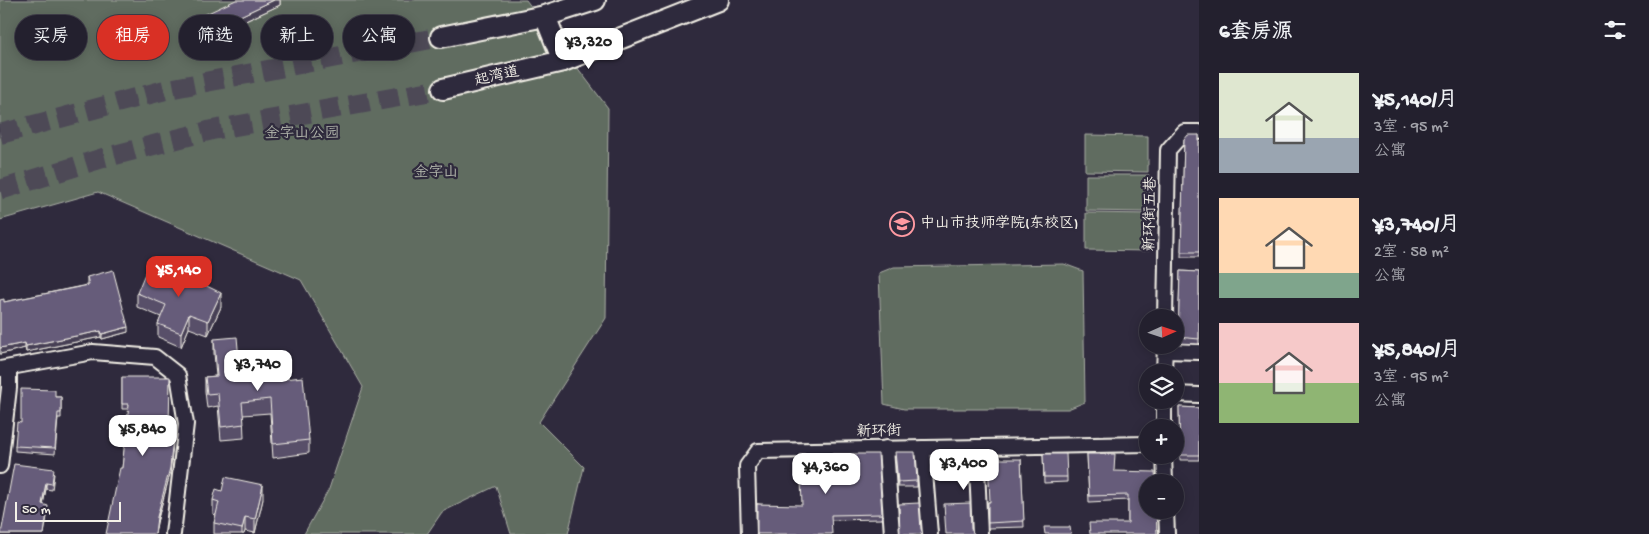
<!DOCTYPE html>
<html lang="zh">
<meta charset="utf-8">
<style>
body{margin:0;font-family:"Gochi Hand","LXGW WenKai TC",sans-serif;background:#2f2d3a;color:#f1f3f6;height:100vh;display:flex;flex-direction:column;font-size:19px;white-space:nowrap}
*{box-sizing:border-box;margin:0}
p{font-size:16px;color:#a3a3aa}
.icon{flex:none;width:28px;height:28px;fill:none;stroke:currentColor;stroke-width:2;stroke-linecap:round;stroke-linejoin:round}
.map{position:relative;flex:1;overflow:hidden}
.drawer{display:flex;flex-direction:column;background:#23202e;width:450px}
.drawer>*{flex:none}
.top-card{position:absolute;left:15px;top:15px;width:475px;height:45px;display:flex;gap:10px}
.needle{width:32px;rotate:87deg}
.fabs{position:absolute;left:1139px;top:309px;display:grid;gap:10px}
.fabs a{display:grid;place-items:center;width:45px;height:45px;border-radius:50%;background:#23202e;box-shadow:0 2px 12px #0003,0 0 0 1px #403e4a;font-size:25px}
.scale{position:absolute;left:15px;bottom:12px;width:106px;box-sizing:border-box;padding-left:5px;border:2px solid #f4f1e8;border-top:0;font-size:14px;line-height:18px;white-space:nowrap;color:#f4f1e8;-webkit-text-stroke:4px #2f2a3d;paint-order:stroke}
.price{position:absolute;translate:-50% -42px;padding:0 11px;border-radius:10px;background:#fff;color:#222;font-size:16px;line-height:32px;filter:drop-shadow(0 1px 2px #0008)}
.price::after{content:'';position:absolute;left:50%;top:30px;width:15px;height:11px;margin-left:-8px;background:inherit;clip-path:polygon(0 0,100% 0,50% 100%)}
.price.current{background:#d93025;color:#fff}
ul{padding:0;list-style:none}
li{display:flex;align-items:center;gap:15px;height:125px;padding:0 20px}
li span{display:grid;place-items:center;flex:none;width:140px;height:100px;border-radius:0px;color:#555}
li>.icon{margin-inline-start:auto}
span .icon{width:60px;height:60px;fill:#fffc;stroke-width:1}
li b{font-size:21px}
h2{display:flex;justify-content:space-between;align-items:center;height:60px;padding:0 20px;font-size:21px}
.pill{padding:0 18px;border-radius:22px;background:#23202e;box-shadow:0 2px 12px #0003,0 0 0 1px #403e4a;font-size:18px;line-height:45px}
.pill.current{background:#d93025;color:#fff}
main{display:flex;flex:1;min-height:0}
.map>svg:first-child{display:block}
.green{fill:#606c61;stroke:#aaaea4}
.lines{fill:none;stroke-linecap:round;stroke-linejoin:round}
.secondary-tunnel{stroke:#4d4857;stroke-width:20;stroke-dasharray:20 10;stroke-linecap:butt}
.minor-casing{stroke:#f4f1e8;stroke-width:18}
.secondary-casing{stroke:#f4f1e8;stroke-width:24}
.minor{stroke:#2f2a3d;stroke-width:14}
.secondary{stroke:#2f2a3d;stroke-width:20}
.wall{fill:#584f69;stroke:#f4f1e8}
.shaded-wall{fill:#474055;stroke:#f4f1e8}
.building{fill:#665c7a;stroke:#f4f1e8}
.labels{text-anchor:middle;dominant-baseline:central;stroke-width:4.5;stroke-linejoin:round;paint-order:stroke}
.street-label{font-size:15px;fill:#f4f1e8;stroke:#2f2a3d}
.park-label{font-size:15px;fill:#b1b5ab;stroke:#2f2a3d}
.poi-label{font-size:15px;fill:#f4f1e8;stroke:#2f2a3d;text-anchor:start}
</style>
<main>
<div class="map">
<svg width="1199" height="534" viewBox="0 0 1199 534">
<rect width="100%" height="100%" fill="#2f2a3d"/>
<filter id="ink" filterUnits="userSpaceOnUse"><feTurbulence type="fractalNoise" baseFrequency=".02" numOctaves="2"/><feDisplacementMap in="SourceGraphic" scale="10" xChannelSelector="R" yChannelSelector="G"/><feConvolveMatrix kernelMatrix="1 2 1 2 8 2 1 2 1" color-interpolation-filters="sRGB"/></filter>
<g filter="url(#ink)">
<!-- green -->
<g class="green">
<path d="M0 0H526L608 108 606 318 539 422 584 467 568 534H511L496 486 442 512 427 534H304L329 489 363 387 301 280 98 192 0 220Z"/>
<path d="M1085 135 1148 136V172L1085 171Z"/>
<path d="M1086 175H1149V212L1086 211Z"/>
<path d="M1086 213 1149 214V251L1086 250Z"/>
<path d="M1064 264 1083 271 1085 402 1068 409H904L884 404 879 273 894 267Z"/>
</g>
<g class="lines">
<!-- secondary-tunnel -->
<g class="secondary-tunnel">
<path d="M0 134 169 89 441 37"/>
<path d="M0 190 103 158 212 130 443 89"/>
</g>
<defs>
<g id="minor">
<path d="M1165 318 1168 150 1184 132H1199"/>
<path d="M1165 351 1199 352"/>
<path d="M0 369 93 352 155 357 178 375 186 424 173 534"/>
<path d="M1164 372 1165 345"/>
<path d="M1175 394 1199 395"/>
<path d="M1164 428V400"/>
<path d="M976 447 980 534"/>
<path d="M886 448 892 534"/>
<path d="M923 448 930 534"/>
<path d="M1164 455 1165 482"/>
<path d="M0 466 9 388V368"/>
<path d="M1166 510 1167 534"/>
<path d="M749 534 747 466 758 451 1148 444"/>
</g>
<g id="secondary">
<path d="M545 16 563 61"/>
<path d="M441 37 545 16 595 0"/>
<path d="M443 89 563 61 718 0"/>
</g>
</defs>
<!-- minor casing -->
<use href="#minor" class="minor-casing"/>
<!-- secondary casing -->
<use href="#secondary" class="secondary-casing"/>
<!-- minor -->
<use href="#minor" class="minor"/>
<!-- secondary -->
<use href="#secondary" class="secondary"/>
</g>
<!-- wall -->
<g class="wall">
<path d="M280 0V5L222 32 225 46 206 55 193 28V20Z"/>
<path d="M1199 135V257H1181L1184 140Z"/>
<path d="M1180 271 1199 272V344L1178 343Z"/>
<path d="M87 277 128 332 102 339 101 337 26 352 25 348 0 354V300L4 302 87 285Z"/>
<path d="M137 293 221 307 208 335 189 328 181 347 158 337V324L161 317 137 307Z"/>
<path d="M214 339 239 360 267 368 284 379 309 440V453L273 458 270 413 243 415 244 438 221 440 218 406 207 408 205 391V377L216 376 214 353Z"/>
<path d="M122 377 174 432 170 474 157 522 122 468 129 409H122Z"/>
<path d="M55 397H61V418H58L55 454 15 451V446L21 423Z"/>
<path d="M1179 407 1199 408V460H1180Z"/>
<path d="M1043 454 1067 477V482L1044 483Z"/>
<path d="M1087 454 1114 471 1157 534 1128 523V500L1089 502Z"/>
<path d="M895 457 917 481V487H898Z"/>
<path d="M1021 459 1024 527 988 528V502H990Z"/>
<path d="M54 474 52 490 46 489 43 504 48 511 44 534H1Z"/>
<path d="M263 499 255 533 245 531 244 534H214V523L216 515 213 514V500Z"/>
<path d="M757 504 882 514V519L831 520Z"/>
</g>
<!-- shaded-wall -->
<g class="shaded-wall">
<path d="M274 0H280V5L219 33V26Z"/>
<path d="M225 39V46L206 55V48Z"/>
<path d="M221 293V307L208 335V321Z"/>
<path d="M189 314V328L181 347V333Z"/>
<path d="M128 327V332L102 339V334Z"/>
<path d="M101 331V337L26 352V346Z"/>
<path d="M25 343V348L0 354V348Z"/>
<path d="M174 427 170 474 157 522 155 534Z"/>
<path d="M46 483V489L42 510V504Z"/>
<path d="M263 485V499L255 533V519Z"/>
<path d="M245 517V531L244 534H242V529Z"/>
</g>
<!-- building -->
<g class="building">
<path d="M236 0H274L219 26 225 39 206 48 193 20Z"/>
<path d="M1188 135H1199V252H1181L1184 140Z"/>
<path d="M168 267 221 293 208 321 189 314 181 333 158 324 166 305 137 293 146 271 164 278Z"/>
<path d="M113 270 128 327 102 334 101 331 26 346 25 343 0 348V300L4 299V302L89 285 87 277Z"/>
<path d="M1180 271 1199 272V339L1178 337Z"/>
<path d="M237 337 239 360 266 358 267 368 283 366 284 379 303 377 309 440 273 444 270 399 242 402 244 424 221 427 218 393 207 394 205 377 217 376 214 339Z"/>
<path d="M122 377H170L169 426 174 427 170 468 157 517 155 534H106L120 468H122L129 404H122Z"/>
<path d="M21 389 55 390V397H61V413H58L55 448 15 446 17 422 21 423Z"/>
<path d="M1179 407 1199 408V455H1180Z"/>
<path d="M895 452H915L917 481 898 482Z"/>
<path d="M800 454H878L882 514 831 515 832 534H757V504L802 505Z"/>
<path d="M1043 454H1066L1067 477H1044Z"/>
<path d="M1087 454H1115L1114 471 1155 472 1156 482H1148V510H1156L1157 534H1090L1089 523H1128V495L1089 496Z"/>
<path d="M988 459H1021L1024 521 988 523V502H990Z"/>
<path d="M14 464 54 469 52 484 46 483 42 504 48 506 44 534H1Z"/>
<path d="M225 477 263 485 255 519 245 517 242 529 214 523 219 502 213 500 216 489 222 491Z"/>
<path d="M919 503 921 529 923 534H900L899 504Z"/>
<path d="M970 503 971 529 974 534H946L944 504Z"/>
<path d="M1044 527H1070L1071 534H1045Z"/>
</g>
</g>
<!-- icons -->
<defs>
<symbol id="university-ring" viewBox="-11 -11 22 22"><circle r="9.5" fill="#2f2a3d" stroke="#ff9aa2" stroke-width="1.5"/><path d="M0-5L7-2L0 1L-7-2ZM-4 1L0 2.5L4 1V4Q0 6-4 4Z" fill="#ff9aa2"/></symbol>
</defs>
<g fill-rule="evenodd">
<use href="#university-ring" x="888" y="210" width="28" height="28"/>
</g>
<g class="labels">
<!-- street labels -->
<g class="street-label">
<text transform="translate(497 77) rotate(-13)">起湾道</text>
<text transform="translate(1151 214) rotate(-89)">新环街五巷</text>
<text transform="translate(879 432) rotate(-1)">新环街</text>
</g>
<!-- park labels -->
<g class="park-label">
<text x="302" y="134">金字山公园</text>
<text x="436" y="173">金字山</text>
</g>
<!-- poi labels -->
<g class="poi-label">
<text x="920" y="224">中山市技师学院(东校区)</text>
</g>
</g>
</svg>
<div class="fabs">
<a><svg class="needle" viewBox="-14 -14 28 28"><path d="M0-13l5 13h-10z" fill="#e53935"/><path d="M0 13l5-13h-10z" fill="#a3a3aa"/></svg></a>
<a><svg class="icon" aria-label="layers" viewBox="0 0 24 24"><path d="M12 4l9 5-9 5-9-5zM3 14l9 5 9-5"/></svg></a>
<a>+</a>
<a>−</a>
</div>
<div class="scale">50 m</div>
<b class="price" style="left:589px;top:70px">¥3,320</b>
<b class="price current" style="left:179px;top:298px">¥5,140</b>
<b class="price" style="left:258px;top:392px">¥3,740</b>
<b class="price" style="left:143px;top:457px">¥5,840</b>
<b class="price" style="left:964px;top:491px">¥3,400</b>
<b class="price" style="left:826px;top:495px">¥4,360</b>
<div class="top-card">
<a class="pill">买房</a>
<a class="pill current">租房</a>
<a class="pill">筛选</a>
<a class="pill">新上</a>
<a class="pill">公寓</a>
</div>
</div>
<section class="drawer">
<h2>6套房源<svg class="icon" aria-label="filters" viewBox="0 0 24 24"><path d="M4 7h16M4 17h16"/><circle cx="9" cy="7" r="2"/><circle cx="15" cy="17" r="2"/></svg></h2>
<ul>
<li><span style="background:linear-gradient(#dfe7d0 65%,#9aa5b1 0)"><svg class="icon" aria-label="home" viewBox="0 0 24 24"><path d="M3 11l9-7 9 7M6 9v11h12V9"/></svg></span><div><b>¥5,140/月</b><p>3室 · 95 m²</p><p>公寓</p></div></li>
<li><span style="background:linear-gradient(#ffd9b3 75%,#7fa58c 0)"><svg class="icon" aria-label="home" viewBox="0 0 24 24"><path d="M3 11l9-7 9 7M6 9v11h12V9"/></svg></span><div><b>¥3,740/月</b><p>2室 · 58 m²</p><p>公寓</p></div></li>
<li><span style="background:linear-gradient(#f6c9c9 60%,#8fb573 0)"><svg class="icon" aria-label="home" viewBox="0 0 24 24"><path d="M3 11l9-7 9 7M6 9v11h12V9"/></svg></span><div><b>¥5,840/月</b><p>3室 · 95 m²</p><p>公寓</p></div></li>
</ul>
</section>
</main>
